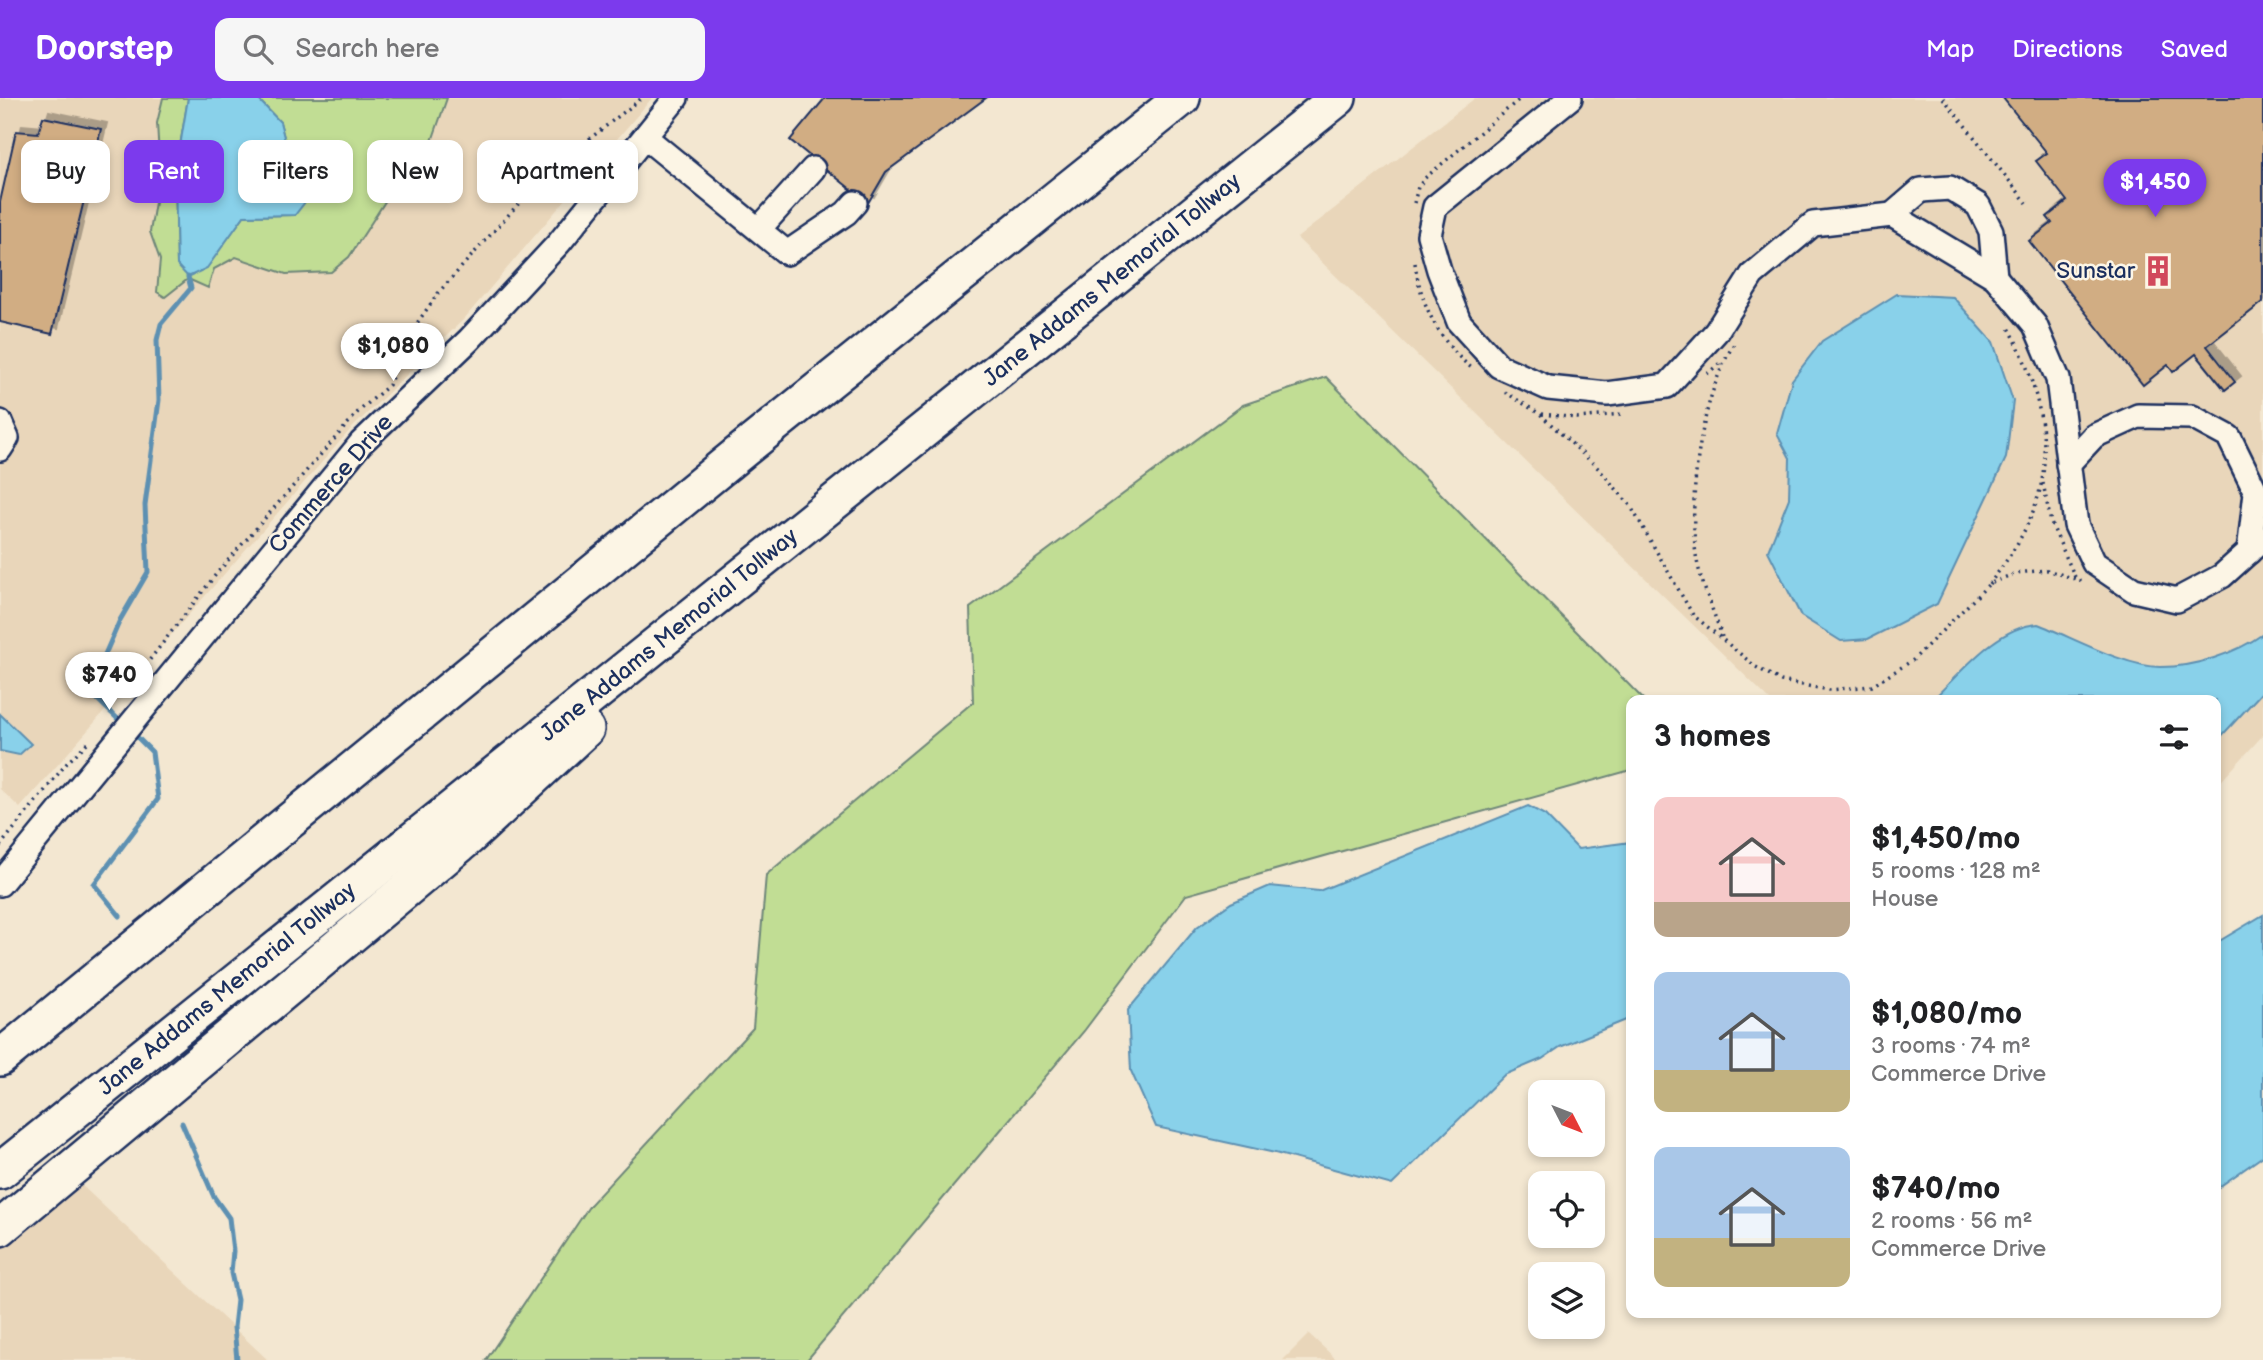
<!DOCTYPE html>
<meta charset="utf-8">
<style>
body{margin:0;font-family:"Balsamiq Sans",sans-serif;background:#f6f6f6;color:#202124;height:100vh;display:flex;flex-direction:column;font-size:26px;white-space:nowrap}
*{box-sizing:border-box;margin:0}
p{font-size:23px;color:#757577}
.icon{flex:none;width:38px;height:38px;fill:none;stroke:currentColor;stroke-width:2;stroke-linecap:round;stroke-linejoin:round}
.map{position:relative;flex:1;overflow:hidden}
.details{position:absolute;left:1626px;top:597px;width:595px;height:623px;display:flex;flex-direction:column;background:#fff;border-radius:14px;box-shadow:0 4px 10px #0003}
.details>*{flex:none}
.guide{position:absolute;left:21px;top:42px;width:665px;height:63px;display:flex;gap:14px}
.needle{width:46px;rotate:132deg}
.controls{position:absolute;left:1528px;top:982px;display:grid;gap:14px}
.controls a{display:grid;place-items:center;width:77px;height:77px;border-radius:14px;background:#fff;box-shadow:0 4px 10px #0003;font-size:35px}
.price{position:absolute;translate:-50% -60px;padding:0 16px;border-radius:24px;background:#fff;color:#222;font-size:23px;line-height:46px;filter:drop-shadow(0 2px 4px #0008)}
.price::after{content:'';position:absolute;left:50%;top:42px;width:21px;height:16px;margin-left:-10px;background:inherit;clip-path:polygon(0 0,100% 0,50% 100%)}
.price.selected{background:#7c3aed;color:#fff}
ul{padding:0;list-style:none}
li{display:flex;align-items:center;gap:21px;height:175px;padding:0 28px}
li span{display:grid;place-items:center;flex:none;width:196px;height:140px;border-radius:14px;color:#555}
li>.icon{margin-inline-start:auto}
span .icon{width:84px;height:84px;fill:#fffc;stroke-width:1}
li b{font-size:30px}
h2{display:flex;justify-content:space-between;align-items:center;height:84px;padding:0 28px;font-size:30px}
.chip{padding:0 24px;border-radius:14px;background:#fff;box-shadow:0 4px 10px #0003;font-size:24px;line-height:63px}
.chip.selected{background:#7c3aed;color:#fff}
header{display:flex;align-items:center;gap:42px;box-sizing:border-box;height:98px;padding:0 35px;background:#7c3aed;color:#fff}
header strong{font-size:33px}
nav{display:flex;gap:38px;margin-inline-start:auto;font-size:24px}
.search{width:490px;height:63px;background:#f6f6f6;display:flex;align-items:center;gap:18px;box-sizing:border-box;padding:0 24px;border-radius:14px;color:#757577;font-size:26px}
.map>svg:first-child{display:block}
.built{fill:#e9d6ba}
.green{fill:#c1dd94;stroke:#6e8679;stroke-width:2}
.water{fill:#89d1ea;stroke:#5d90b2;stroke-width:2}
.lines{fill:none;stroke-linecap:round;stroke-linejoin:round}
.stream{stroke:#5d90b2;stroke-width:5}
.building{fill:#d1ad83;stroke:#1b2f5e;stroke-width:2;filter:url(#shadow)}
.minor-casing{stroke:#1b2f5e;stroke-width:28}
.highway-casing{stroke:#1b2f5e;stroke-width:40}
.path{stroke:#1b2f5e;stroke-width:3.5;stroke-dasharray:2 5;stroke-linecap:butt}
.minor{stroke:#fcf5e5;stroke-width:23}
.highway{stroke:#fcf5e5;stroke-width:35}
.labels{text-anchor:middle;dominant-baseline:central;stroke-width:5;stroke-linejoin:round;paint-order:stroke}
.poi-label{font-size:23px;fill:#1b2f5e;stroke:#fcf5e5;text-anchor:end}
.street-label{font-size:23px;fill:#1b2f5e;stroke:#fcf5e5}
</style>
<header>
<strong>Doorstep</strong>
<div class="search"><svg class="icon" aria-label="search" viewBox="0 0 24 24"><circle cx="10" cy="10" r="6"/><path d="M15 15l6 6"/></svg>Search here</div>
<nav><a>Map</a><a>Directions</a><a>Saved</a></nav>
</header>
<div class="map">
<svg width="2263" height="1262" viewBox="0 0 2263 1262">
<defs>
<filter id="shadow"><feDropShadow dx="6" dy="-6" stdDeviation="0" flood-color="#0004"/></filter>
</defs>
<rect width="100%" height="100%" fill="#f3e7d1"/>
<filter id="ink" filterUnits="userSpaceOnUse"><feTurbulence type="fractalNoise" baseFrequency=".0143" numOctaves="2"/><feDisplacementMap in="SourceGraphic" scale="14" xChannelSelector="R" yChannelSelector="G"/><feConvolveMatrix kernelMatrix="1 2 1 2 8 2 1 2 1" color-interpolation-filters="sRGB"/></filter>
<g filter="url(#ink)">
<!-- built -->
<g class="built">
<path d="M0 0H652L464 221 350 332 20 710 0 691Z"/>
<path d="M1475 0H2263V637L2216 689V602H1770L1297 140Z"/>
<path d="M77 1083 268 1262H0V1144Z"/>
<path d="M1309 1236 1337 1262H1283Z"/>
</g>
<!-- green -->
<g class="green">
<path d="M163 0H188L175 78 177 166 207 169 244 118 295 117 307 83 289 58 280 24 257 0H447L431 46 412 62 349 159 331 174 286 176 236 159 214 171 208 190 188 181 165 199 157 194 160 162 150 134 160 75 157 25Z"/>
<path d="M1326 279 1644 602H1631V672L1186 797 1084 933 807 1262H486L590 1107 753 930 766 777 973 604 970 510 1243 307Z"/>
</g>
<!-- water -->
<g class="water">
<path d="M188 0H257L280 24 289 58 307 83 305 104 295 117 244 118 207 170 188 179 177 167 175 78Z"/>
<path d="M1897 196 1953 199 1993 244 2013 303 2006 360 1937 506 1868 541 1841 543 1801 518 1768 453 1789 400 1790 360 1777 336 1792 282 1822 243Z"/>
<path d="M2038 526C2072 539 2125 569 2161 569 2194 569 2235 556 2263 536V593L2216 644V602H1932C1962 574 1996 529 2038 526Z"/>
<path d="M0 616 31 646 19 657 0 653Z"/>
<path d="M1528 708 1545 717 1578 751 1631 744V920L1560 949 1542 961 1504 977 1392 1087 1275 1055 1156 1029 1131 973 1128 912 1197 829 1231 805 1270 788 1319 793Z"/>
<path d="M2263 817V1058L2216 1091V845Z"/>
</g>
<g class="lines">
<!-- stream -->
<g class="stream">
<path d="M124 627 89 593 120 522 148 474 145 407 159 302 157 242 161 226 191 190 188 179"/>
<path d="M120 818 94 786 158 701 152 654 132 634"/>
<path d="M182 1025 214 1099 229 1120 233 1153 231 1175 237 1202 234 1229 237 1262"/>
</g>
</g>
<!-- building -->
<g class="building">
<path d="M825 0H986L886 74 868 105 790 42Z"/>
<path d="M2003 0H2263V204L2207 248 2235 284 2225 292 2196 256 2173 274 2168 267 2143 287 2029 143 2052 125 2047 119 2067 103 2036 63 2047 55Z"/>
<path d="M43 19 101 31 52 236 0 224V104L16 33 38 35Z"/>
</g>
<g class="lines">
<defs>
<g id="minor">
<path d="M1570 0 1435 109 1429 137 1439 172 1459 224 1499 268 1548 290 1607 296 1667 288 1716 234 1752 177 1813 126 1892 117 1995 179 2035 227 2058 281 2076 427 2094 465 2134 492 2177 502 2222 478 2263 441"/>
<path d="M645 39 787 155 846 115 855 105"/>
<path d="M1892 117 1921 92 1950 90 1978 107 1991 133 1995 179"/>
<path d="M759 131 813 71"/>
<path d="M0 324 7 340 0 351"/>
<path d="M2068 366 2094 338 2138 318 2192 319 2229 339 2256 394 2249 454"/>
<path d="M0 786 361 345 469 242 559 145 676 0"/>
</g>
<g id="highway">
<path d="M0 960 743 352 1182 0"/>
<path d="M0 1073 1338 0"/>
<path d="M0 1130 469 739 586 631"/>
</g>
</defs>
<!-- minor casing -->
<use href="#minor" class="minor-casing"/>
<!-- highway casing -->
<use href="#highway" class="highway-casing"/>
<!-- path -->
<g class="path">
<path d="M1943 0 2027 105"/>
<path d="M1414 105 1418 89 1425 80 1521 0"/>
<path d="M1415 165C1420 205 1440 246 1473 271"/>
<path d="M1707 276 1720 265"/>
<path d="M1505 294 1540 316 1599 371 1630 407 1693 517 1756 569 1781 583 1829 592 1872 588 1913 562 1989 486 2016 475 2047 472 2082 483"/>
<path d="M1542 316 1577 320 1622 316"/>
<path d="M2043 385 2051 425 2075 479"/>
<path d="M1989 486C2013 456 2035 421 2042 382 2051 334 2031 269 2008 228"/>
<path d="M1722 539C1714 513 1700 484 1696 457 1688 396 1701 298 1734 246"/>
<path d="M136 586 148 564 217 475 358 314 389 287 408 238 439 194 548 73 642 0"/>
<path d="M0 748 67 665 89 643"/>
</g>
<!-- minor -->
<use href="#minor" class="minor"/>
<!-- highway -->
<use href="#highway" class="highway"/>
</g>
</g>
<!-- icons -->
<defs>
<symbol id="building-bare" viewBox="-9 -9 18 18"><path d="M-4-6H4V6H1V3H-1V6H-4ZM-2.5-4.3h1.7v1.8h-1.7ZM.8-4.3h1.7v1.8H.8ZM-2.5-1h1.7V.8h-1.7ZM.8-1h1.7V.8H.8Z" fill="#d1495b" stroke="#fcf5e5" stroke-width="2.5" paint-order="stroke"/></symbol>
</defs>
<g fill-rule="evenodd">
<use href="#building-bare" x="2136" y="151" width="44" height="44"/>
</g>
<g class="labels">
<!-- poi labels -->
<g class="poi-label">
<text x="2135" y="173">Sunstar</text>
</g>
<!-- street labels -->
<g class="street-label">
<text transform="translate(1112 182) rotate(-39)">Jane Addams Memorial Tollway</text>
<text transform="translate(331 386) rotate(-49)">Commerce Drive</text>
<text transform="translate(669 537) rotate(-39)">Jane Addams Memorial Tollway</text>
<text transform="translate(227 891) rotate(-39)">Jane Addams Memorial Tollway</text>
</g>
</g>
</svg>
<div class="controls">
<a><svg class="needle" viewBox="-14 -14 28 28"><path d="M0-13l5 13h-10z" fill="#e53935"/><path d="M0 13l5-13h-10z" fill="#757577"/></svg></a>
<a><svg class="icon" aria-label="locate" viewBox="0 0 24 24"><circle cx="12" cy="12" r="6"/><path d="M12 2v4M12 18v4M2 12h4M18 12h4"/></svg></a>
<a><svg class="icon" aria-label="layers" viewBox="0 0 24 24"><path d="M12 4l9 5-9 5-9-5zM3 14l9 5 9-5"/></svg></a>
</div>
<b class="price selected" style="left:2155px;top:121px">$1,450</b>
<b class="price" style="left:393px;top:285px">$1,080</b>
<b class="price" style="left:109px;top:614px">$740</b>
<div class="guide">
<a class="chip">Buy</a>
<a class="chip selected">Rent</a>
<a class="chip">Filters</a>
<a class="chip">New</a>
<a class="chip">Apartment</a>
</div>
<section class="details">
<h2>3 homes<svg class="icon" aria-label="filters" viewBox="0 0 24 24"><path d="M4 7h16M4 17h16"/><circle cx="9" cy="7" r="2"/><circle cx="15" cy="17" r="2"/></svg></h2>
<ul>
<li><span style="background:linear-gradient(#f6c9c9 75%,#b9a48a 0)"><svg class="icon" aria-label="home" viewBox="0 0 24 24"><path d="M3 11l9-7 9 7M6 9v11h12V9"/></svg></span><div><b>$1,450/mo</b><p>5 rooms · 128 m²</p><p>House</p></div></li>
<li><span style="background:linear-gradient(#a9c7e8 70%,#c2b280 0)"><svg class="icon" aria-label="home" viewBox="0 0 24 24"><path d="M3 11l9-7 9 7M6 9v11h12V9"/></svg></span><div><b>$1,080/mo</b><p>3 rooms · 74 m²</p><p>Commerce Drive</p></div></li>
<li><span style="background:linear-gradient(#a9c7e8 65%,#c2b280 0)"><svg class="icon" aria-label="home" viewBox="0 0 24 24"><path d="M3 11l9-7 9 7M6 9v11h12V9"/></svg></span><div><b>$740/mo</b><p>2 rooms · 56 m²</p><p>Commerce Drive</p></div></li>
</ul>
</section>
</div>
